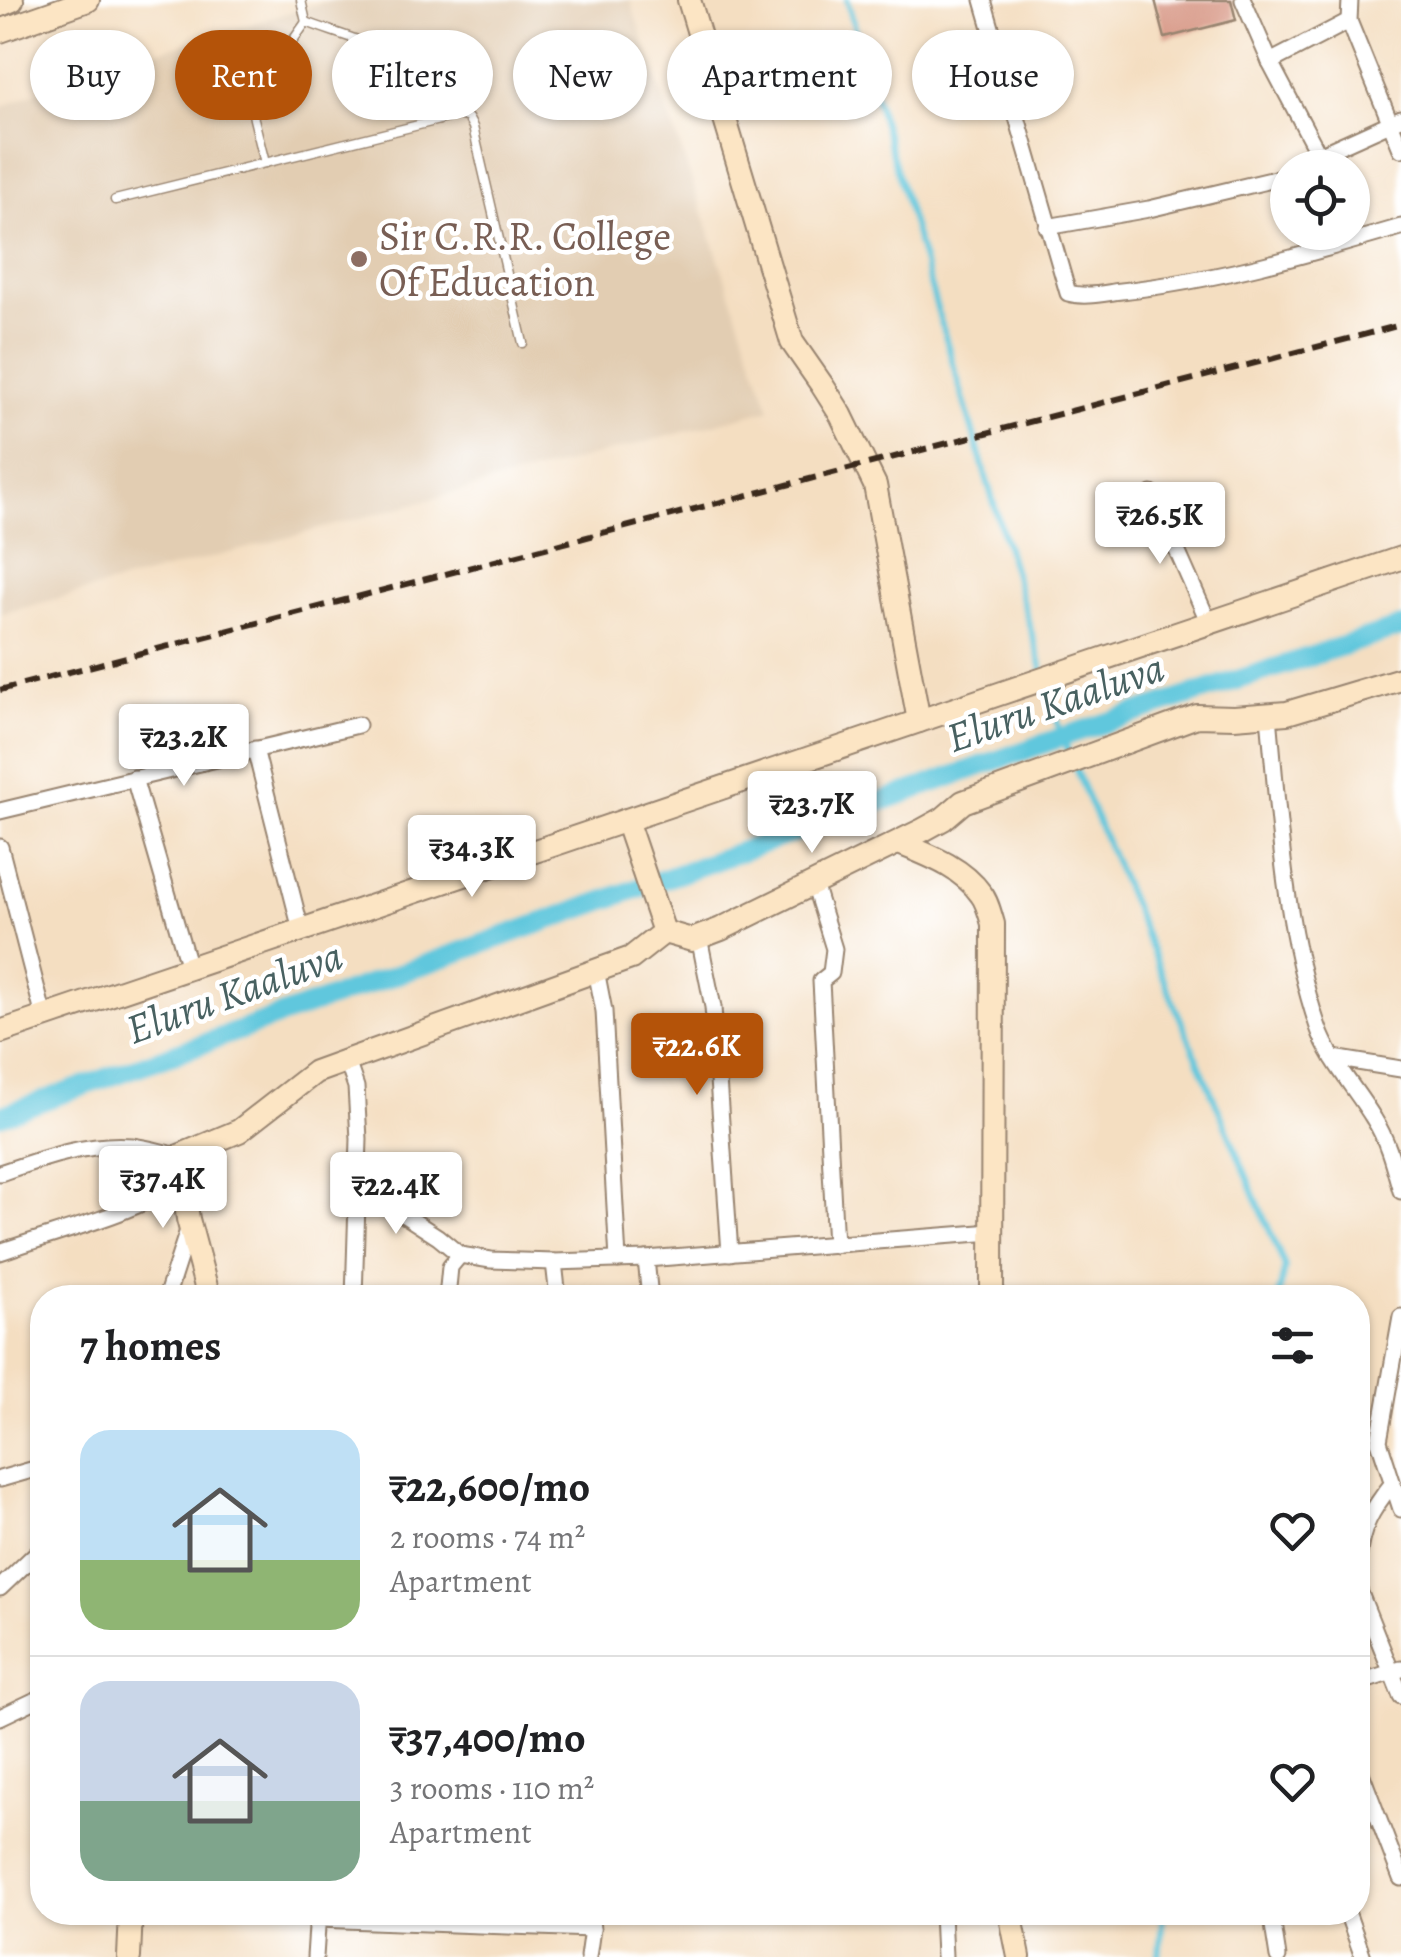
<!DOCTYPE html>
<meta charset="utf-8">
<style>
body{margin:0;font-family:Alegreya,serif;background:#f2f2f2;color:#202124;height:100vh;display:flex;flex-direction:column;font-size:38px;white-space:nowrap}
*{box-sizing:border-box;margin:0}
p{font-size:32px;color:#757577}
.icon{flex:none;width:55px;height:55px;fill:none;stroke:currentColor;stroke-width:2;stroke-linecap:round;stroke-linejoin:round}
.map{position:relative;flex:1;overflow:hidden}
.panel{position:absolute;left:30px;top:1285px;width:1340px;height:640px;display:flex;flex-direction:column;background:#fff;border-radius:40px;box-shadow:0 2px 8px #0004}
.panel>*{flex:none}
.banner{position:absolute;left:30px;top:30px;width:1342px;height:90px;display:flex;gap:20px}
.fabs{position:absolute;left:1270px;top:150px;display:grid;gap:20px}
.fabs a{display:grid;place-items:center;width:100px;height:100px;border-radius:50%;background:#fff;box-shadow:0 2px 8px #0004;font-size:50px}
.price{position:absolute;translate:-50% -85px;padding:0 22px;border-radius:10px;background:#fff;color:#222;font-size:32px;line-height:65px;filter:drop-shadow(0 2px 5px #0008)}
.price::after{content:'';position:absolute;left:50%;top:60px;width:30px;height:22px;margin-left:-15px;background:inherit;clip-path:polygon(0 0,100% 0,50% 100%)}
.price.active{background:#b45309;color:#fff}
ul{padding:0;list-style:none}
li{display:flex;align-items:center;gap:30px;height:250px;padding:0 50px}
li+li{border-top:2px solid #e0e0e0}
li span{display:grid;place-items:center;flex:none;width:280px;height:200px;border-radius:30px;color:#555}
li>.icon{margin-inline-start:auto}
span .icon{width:120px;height:120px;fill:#fffc;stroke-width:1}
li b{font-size:42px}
h2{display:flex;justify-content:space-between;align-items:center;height:120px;padding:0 50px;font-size:42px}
.tag{padding:0 35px;border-radius:45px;background:#fff;box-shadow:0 2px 8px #0004;font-size:35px;line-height:90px}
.tag.active{background:#b45309;color:#fff}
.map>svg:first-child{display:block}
.built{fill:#e2cdb2}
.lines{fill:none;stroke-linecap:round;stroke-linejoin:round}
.stream{stroke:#60c7dd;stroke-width:6}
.canal{stroke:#60c7dd;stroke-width:20}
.building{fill:#d99b8a}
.lane-casing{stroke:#988470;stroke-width:11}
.street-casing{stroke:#988470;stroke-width:19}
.secondary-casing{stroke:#988470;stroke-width:26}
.lane{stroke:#fff;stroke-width:8}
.street{stroke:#fff;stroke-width:15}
.secondary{stroke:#fce5c4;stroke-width:22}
.rail{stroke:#3b2a1e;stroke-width:6;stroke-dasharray:15 8;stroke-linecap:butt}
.education-dot{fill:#8d6e63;stroke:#fff;stroke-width:4}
.labels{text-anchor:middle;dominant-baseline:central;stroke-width:9;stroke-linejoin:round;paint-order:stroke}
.education-label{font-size:40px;fill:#785e54;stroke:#fff;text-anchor:start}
.water-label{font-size:42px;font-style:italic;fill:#486161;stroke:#fff}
</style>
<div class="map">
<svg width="1401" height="1957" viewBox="0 0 1401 1957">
<rect width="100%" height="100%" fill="#fff"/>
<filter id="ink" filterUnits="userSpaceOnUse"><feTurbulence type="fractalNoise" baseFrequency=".01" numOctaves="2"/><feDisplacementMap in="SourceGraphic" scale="20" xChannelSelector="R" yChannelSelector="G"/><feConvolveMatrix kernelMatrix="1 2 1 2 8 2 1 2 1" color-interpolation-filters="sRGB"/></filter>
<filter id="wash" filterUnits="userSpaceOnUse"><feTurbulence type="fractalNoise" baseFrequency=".0048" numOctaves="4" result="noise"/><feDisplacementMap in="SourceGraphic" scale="40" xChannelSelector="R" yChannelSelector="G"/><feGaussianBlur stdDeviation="2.25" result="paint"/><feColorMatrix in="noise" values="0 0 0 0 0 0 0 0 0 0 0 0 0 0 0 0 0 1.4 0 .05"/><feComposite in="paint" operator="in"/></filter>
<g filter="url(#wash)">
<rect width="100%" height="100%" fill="#f4dec1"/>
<!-- built -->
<path class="built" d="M331 0H630L770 409 0 614V108L68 78Z"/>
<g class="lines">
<!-- stream -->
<g class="stream">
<path d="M847 0 1062 737 1070 756"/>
<path d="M1075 768 1285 1267 1278 1298"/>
<path d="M1159 1957 1163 1912"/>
</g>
<!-- canal -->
<path class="canal" d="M0 1116 1062 737 1401 627"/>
</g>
<g id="blocks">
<!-- building -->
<path class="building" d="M1155 0H1231L1236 20 1165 38Z"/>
</g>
</g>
<g filter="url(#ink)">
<use href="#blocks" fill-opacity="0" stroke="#988470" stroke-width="2.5"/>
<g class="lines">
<defs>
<g id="lane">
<path d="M301 0 306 22"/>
<path d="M265 163 254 119 252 107 256 93 306 22C336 34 413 53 427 81 433 92 435 107 439 120"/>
<path d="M115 200 439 120 459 115 468 118 473 127 523 343"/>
</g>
<g id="street">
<path d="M983 0 1068 293C1084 298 1104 293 1121 291 1216 281 1309 254 1401 227"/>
<path d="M1243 0 1270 62 1319 155 1323 168"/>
<path d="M1350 0 1349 21 1401 149"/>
<path d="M1270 62 1349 21"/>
<path d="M1319 155 1401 118"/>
<path d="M1047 227 1149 209 1288 176"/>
<path d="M1152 494 1209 623"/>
<path d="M1269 716C1279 821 1284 926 1318 1027 1329 1060 1356 1089 1374 1119 1388 1141 1394 1166 1401 1191"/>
<path d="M255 749 301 930"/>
<path d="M134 778 189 968"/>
<path d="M0 811 358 725"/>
<path d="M0 847 44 1017"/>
<path d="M814 884 834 949 831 973 821 981 835 1245"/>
<path d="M699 937 713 1007 730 1253"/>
<path d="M596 970 604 1011 618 1260"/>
<path d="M1333 1058 1401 1069"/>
<path d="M347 1061 356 1087 359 1139 354 1298"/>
<path d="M0 1173C41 1159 88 1142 132 1146 148 1148 164 1153 179 1156"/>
<path d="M358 1185 438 1237 460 1255 491 1260 554 1262 646 1259 993 1232"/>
<path d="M0 1252C62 1230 126 1217 182 1182"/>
<path d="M646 1259 650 1298"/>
<path d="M554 1262 558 1298"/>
<path d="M166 1298 189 1227"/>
<path d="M447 1298 450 1267 460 1255"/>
<path d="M1401 1317 1379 1441 1401 1509"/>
<path d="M0 1479 42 1467"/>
<path d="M1358 1562C1360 1529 1372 1509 1392 1484"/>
<path d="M0 1588 42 1548"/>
<path d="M1358 1588 1401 1696"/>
<path d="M1358 1683 1401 1669"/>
<path d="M0 1717 42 1697"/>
<path d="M1358 1765 1401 1878"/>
<path d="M942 1912 944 1957"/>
<path d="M1271 1912 1278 1957"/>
<path d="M1347 1912 1363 1957"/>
<path d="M317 1919 592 1929"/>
<path d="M315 1957 318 1912"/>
<path d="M588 1957 592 1929 590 1912"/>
</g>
<g id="secondary">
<path d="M689 0 792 342 822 385 841 415 875 485 919 721"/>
<path d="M0 5 12 0"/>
<path d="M0 31 88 0"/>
<path d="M626 820 664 932"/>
<path d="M899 843C928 855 962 867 981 894 987 901 990 914 993 924L992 1298"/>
<path d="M664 932 692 940 721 929 923 830 943 819 963 802 1197 716 1234 717 1287 713 1401 679"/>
<path d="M0 1032 1401 558"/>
<path d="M209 1298 188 1219 179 1156 239 1131 315 1072 631 958 664 932"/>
<path d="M1010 1912 1019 1957"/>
<path d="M129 1957 131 1912"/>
</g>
</defs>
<!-- lane casing -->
<use href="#lane" class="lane-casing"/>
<!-- street casing -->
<use href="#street" class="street-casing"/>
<!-- secondary casing -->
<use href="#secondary" class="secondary-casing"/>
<!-- lane -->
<use href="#lane" class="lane"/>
<!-- street -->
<use href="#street" class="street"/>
<!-- secondary -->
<use href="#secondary" class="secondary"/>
<!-- rail -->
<path class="rail" d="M0 690 1401 325"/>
</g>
</g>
<!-- markers -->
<circle class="education-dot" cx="359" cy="259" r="10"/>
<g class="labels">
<!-- education labels -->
<g class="education-label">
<text x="379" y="236">Sir C.R.R. College<tspan x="379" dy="46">Of Education</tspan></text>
</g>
<!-- water labels -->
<g class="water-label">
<text transform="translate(1055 702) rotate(-19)">Eluru Kaaluva</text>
<text transform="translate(234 992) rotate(-20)">Eluru Kaaluva</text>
</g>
</g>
</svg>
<div class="fabs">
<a><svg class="icon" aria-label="locate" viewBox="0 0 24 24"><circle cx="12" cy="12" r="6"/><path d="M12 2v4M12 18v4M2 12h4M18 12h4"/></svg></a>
</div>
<b class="price" style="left:1160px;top:567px">₹26.5K</b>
<b class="price" style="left:184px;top:789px">₹23.2K</b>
<b class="price" style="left:812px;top:856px">₹23.7K</b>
<b class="price" style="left:472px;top:900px">₹34.3K</b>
<b class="price active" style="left:697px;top:1098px">₹22.6K</b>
<b class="price" style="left:163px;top:1231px">₹37.4K</b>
<b class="price" style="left:396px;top:1237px">₹22.4K</b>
<div class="banner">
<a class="tag">Buy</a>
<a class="tag active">Rent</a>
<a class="tag">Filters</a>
<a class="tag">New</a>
<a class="tag">Apartment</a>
<a class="tag">House</a>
</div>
<section class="panel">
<h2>7 homes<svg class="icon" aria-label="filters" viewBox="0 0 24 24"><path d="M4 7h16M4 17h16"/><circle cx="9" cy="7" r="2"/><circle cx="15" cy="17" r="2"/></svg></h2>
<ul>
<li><span style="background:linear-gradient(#bfe0f5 65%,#8fb573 0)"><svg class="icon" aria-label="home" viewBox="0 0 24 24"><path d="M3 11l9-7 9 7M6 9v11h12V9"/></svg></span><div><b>₹22,600/mo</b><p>2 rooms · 74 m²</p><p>Apartment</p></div><svg class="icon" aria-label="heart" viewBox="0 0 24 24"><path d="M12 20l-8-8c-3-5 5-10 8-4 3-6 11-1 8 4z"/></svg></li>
<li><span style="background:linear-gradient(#c9d6e8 60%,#7fa58c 0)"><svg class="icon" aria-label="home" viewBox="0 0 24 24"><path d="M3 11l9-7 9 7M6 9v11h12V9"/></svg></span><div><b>₹37,400/mo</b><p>3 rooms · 110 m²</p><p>Apartment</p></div><svg class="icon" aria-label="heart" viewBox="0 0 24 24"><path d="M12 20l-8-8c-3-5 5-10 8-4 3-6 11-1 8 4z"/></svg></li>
</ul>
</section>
</div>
